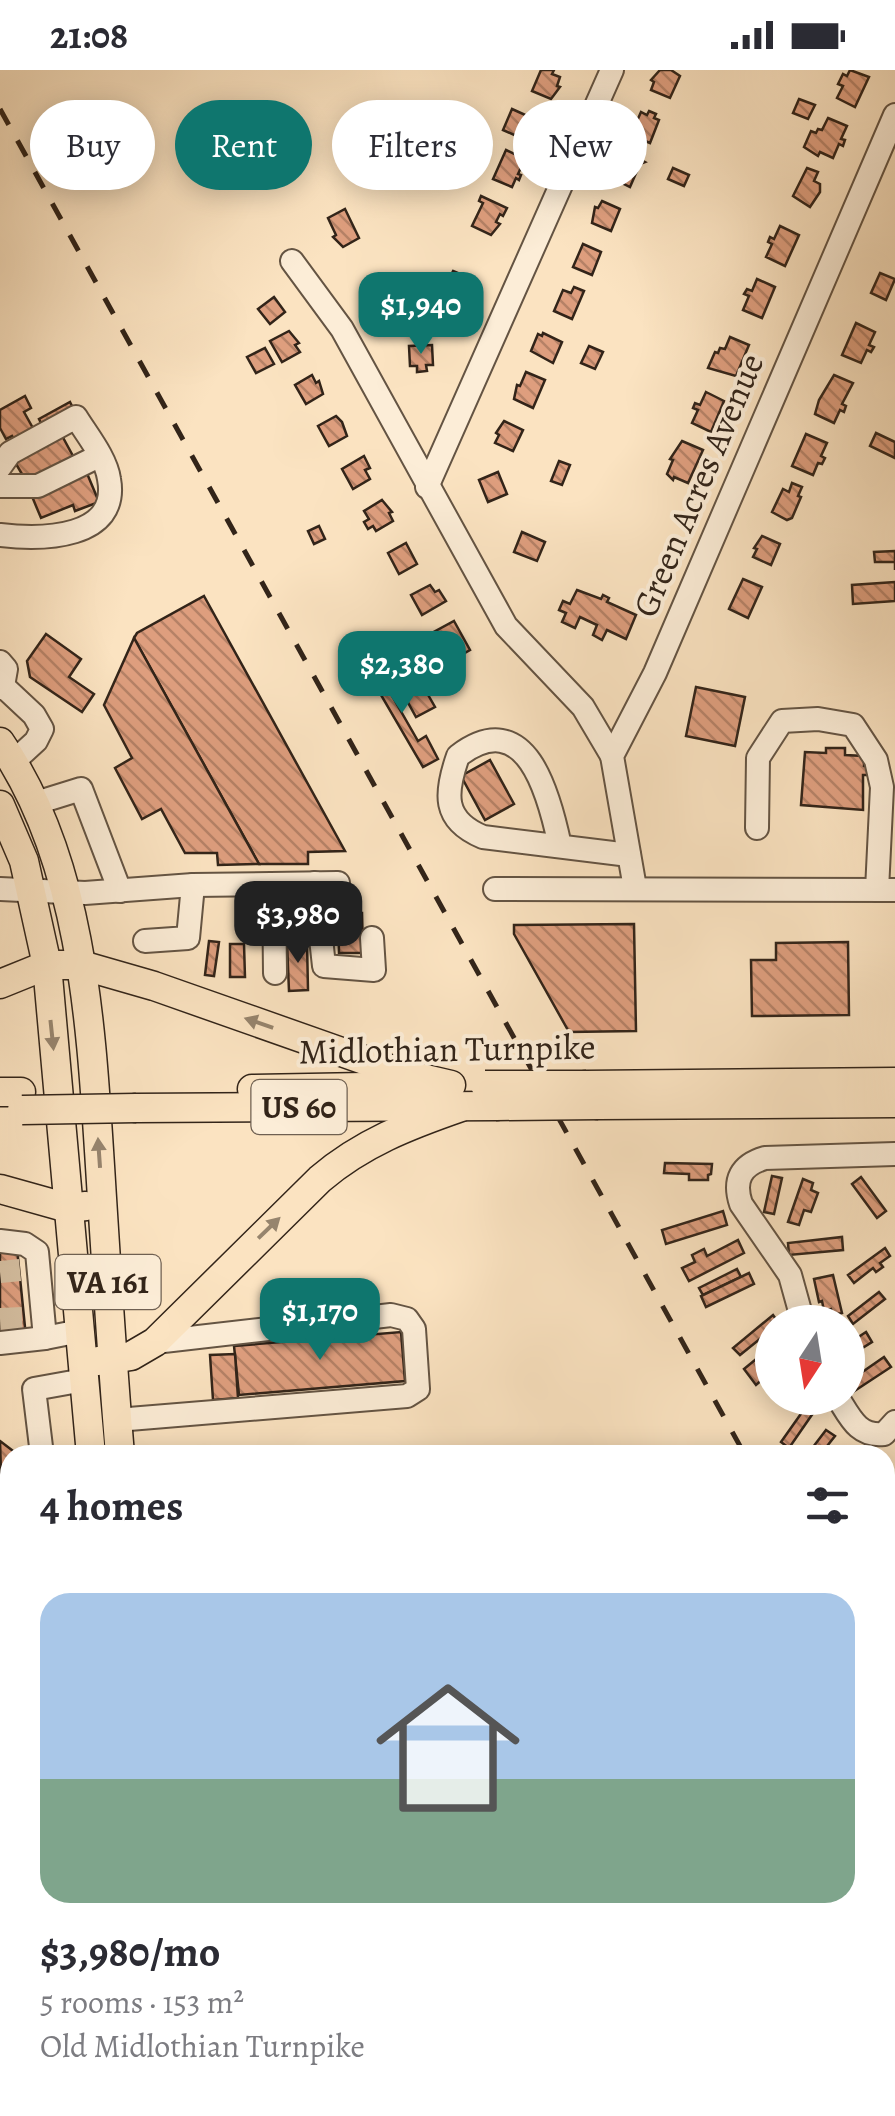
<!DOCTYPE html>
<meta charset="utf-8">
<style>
body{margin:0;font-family:Alegreya,serif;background:#f2f2f3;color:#2b2b33;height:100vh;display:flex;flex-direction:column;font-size:38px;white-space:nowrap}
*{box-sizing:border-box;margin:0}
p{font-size:32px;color:#7c7c81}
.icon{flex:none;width:55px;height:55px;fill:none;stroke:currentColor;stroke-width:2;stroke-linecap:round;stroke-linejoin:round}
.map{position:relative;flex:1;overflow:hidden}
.details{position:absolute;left:0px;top:1375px;width:895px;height:672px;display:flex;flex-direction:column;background:#fff;border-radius:30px 30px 0 0;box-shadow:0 5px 25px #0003}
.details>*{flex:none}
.hud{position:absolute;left:30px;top:30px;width:835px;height:90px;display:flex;gap:20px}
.needle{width:65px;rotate:192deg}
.buttons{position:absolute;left:755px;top:1235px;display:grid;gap:20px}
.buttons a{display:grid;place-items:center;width:110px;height:110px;border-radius:50%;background:#fff;box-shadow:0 5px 25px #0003;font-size:50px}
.price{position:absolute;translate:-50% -85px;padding:0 22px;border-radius:20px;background:#0f766e;color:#fff;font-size:32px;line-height:65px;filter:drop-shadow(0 2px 5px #0008)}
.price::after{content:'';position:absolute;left:50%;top:60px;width:30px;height:22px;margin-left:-15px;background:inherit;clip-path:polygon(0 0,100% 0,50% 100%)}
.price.on{background:#222;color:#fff}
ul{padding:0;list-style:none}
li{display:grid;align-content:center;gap:20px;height:530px;padding:0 40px}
li span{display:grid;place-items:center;height:310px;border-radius:30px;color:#555}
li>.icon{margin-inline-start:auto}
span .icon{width:180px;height:180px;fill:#fffc;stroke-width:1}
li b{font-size:42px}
h2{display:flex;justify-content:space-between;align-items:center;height:120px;padding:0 40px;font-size:42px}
.chip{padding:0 35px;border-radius:45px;background:#fff;box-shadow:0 5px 25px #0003;font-size:35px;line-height:90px}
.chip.on{background:#0f766e;color:#fff}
.status{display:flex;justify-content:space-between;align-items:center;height:70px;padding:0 50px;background:#fff;direction:ltr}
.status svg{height:28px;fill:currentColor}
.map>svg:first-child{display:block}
.forest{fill:url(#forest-firs);stroke:#777456;stroke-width:2.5}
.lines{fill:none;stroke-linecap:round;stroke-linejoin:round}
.stream{stroke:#738078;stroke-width:5}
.building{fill:url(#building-back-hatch);stroke:#322419;stroke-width:2.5}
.minor-tunnel{stroke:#d3bd9f;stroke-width:22;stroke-dasharray:22 11;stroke-linecap:butt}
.minor-casing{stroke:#645443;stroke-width:26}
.major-casing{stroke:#322419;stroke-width:31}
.path{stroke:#322419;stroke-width:4;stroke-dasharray:8 5;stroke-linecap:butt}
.minor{stroke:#fcedd7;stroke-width:22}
.major{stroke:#fbe3c1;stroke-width:28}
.rail{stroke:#322419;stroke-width:5;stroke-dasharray:18 18;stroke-linecap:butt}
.major-bridge-casing{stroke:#322419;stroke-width:31;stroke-linecap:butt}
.major-bridge{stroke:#fbe3c1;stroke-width:28}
.oneway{fill:#96846d}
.labels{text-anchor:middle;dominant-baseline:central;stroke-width:8;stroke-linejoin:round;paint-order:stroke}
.shield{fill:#fcedd7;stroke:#6f6052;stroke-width:2.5}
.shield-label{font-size:32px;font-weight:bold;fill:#322419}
.street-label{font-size:35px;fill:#322419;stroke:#fcedd7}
</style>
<div class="status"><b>21:08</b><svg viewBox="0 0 49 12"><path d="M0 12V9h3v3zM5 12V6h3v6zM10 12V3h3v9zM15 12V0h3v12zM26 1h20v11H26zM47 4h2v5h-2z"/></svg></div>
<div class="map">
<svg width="895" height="2046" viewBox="0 0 895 2046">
<defs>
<pattern id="forest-firs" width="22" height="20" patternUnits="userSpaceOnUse" patternTransform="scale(2.5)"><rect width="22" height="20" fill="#bcc494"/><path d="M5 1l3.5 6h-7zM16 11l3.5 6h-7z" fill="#a2a87f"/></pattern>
<pattern id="building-back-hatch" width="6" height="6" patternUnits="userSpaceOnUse" patternTransform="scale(2.5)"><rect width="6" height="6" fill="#de9e7e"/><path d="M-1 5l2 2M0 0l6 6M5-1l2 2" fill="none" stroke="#b58166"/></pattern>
</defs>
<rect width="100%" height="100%" fill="#fbe3c1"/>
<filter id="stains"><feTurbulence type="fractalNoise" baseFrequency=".002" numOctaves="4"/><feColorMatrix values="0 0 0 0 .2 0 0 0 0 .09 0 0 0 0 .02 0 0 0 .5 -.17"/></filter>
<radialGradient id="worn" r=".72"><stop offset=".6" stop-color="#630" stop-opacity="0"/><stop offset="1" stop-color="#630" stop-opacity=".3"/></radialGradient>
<!-- forest -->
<path class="forest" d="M895 1468V1618L885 1600V1471Z"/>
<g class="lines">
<!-- stream -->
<g class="stream">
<path d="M885 1743 895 1737"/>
<path d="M492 2046 552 2038"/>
</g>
</g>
<!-- building -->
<g class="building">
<path d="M541 0H554L552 4 560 7 557 16 560 17 551 29 532 21Z"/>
<path d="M660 0H671L680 6 670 28 651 20 654 12 651 10Z"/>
<path d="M850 0 869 7 855 37 837 28 843 16 838 14 843 4 847 6Z"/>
<path d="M799 29 815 35 808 49 793 43Z"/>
<path d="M512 39 541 52 538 67 535 66 532 73 503 60Z"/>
<path d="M649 41 656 44 654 48 659 50 650 73 631 65 634 49 637 51 641 42 647 45Z"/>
<path d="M828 48 847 56 841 69 845 70 843 76 839 74 833 88 820 82 818 86 804 77 811 61 816 63 818 59 822 60Z"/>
<path d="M506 80 525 89 518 104 521 105 519 110 516 108 512 117 493 109Z"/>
<path d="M632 85 645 92 640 94 630 117 612 108 614 102 609 100 613 91 618 93 621 86 630 89Z"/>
<path d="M673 98 689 105 684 116 668 109Z"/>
<path d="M807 98 818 102 814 111 820 114V122L810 137 793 126Z"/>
<path d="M481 126 507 138 503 146 500 144 496 152 500 154 491 165 472 156 483 133 479 131Z"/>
<path d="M602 131 620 139 611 161 592 153 595 137 598 138Z"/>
<path d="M345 139 359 168 343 177 333 167 336 165 328 148Z"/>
<path d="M780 156 799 165 785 196 766 187 772 174 768 172 770 167 774 169Z"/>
<path d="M583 174 601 182 592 205 573 197Z"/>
<path d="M453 201 472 209 468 226 464 224 462 231 443 223Z"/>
<path d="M880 203 895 209 886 230 871 223Z"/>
<path d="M381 206 393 227 375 237 366 226 369 224 364 216Z"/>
<path d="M757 209 775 217 762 248 743 240 749 226 744 224 747 219 752 221Z"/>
<path d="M574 217 584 221 572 249 554 241 563 220 571 223Z"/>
<path d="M274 227 285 242 270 254 258 239Z"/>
<path d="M856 253 875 262 869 275 874 277 871 282 867 280 861 293 842 285Z"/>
<path d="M289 261 299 273 295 275 300 282 282 292 270 271Z"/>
<path d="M543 263 562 272 553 293 531 281 538 264 542 266Z"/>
<path d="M730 267 749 275 736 306 708 298 715 282 718 283 720 278 725 279Z"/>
<path d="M432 275 433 295H426L427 301 417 302V296H410L409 276Z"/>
<path d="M589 276 603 282 595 299 581 293Z"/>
<path d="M265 278 274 294 256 303 247 287Z"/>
<path d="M526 302 545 310 533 338 514 329 517 315 520 316Z"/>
<path d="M312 305 316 313 319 311 323 324 306 334 295 315Z"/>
<path d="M834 305 853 313 842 334 846 336 844 342 840 340 834 353 815 344 819 330Z"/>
<path d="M706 322 724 331 711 362 692 353 698 340 693 338 695 333 700 335Z"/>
<path d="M25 326 31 338 24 342 34 360 15 371 12 366 6 369 0 358V340Z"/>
<path d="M70 332 73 338 42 355 39 349Z"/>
<path d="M336 346 342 352 347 366 329 376 318 356Z"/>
<path d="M504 351 523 360 513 381 495 373 499 365 496 363Z"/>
<path d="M60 362 73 386 26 411 12 387Z"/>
<path d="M876 363 895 372V388L870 376Z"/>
<path d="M806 364 827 373 821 386 825 388 822 394 818 393 813 405 792 396Z"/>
<path d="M682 371 703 380 688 413 674 407 673 410 667 404 673 390 670 389Z"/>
<path d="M364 386 370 398 365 400 370 409 353 419 342 399Z"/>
<path d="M559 391 570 395 562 415 551 411Z"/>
<path d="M86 401 99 432 75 441 73 435 41 448 31 424Z"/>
<path d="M498 402 507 424 488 432 479 410Z"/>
<path d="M792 413 802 417 798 426 801 427 792 448 787 450 772 442 783 419 789 422Z"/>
<path d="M382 430 392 442 389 443 393 451 376 461 373 456 368 459 364 452 369 449 364 441Z"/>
<path d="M319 456 325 469 314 474 308 461Z"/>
<path d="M522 462 545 472 537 491 514 482Z"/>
<path d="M762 466 780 474 771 495 753 487 757 479 754 478Z"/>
<path d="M406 473 417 494 399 504 388 483Z"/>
<path d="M895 481V500V492H875L874 482Z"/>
<path d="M743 509 762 517 748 548 729 539Z"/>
<path d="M895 512V531L853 534 852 515Z"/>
<path d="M430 515 435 522 439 520 446 531 422 545 411 525Z"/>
<path d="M577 520 601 529 603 525 609 528 607 532 636 545 626 569 607 560 602 570 593 565 597 555 580 547 575 558 562 552 566 543 559 540 563 531 570 534Z"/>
<path d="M204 526 345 781 308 782V794H259L134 568 137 563Z"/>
<path d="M454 551 470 580 419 609 435 637 416 647 384 589Z"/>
<path d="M46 564 81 589 69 607 94 624 82 642 30 607 27 591Z"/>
<path d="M134 568 259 794 218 795 217 783H185L161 739 142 749 115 698 132 688 104 635Z"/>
<path d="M384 589 393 605 383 610 418 671 426 666 438 689 423 697 374 613 377 612 369 599Z"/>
<path d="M696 617 745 627 735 676 686 666Z"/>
<path d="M826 678H845V685L864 686V696L869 697V705H863V740L801 735 805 682 826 683Z"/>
<path d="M490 690 514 734 485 750 461 706Z"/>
<path d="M338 843H362L363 883H339Z"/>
<rect x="295" y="844" width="12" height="17"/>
<path d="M634 854 636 961 569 962 514 864V855Z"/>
<path d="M209 871 219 872 214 906 205 905Z"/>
<path d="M307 872 308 920 289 921 287 873Z"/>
<path d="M848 872 849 945 752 946 751 890H776V873Z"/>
<path d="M230 874H244L245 907H230Z"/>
<path d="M665 1093 712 1094 711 1104 708 1105V1110H689V1104L664 1103Z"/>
<path d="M772 1106 782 1108 774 1144 764 1142Z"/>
<path d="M861 1107 886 1141 877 1148 852 1114Z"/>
<path d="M803 1109 813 1113 811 1120 818 1123 811 1142 804 1140 799 1155 788 1152Z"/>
<path d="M723 1141 727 1155 666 1174 662 1160Z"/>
<path d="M842 1167 843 1180 789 1185 788 1173Z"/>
<path d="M738 1170 744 1183 689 1211 682 1198 695 1192 692 1185 704 1179 707 1186Z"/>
<path d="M17 1178 26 1267 0 1270V1180Z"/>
<path d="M885 1178 890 1186 880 1193 883 1197 876 1202 873 1198 854 1213 848 1205Z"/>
<path d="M737 1199 741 1207 703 1225 699 1218Z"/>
<path d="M749 1203 754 1214 706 1237 701 1226Z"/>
<path d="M833 1205 842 1243 833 1245 831 1239 824 1241 822 1231 819 1232 814 1209Z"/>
<path d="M879 1222 885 1229 853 1254 848 1246Z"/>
<path d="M773 1245 778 1252H772V1266L769 1269 766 1264 740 1285 733 1278Z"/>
<path d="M401 1262 405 1311 239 1325 234 1276Z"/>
<path d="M866 1262 872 1272 848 1287V1274Z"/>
<path d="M772 1276V1301L756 1315 744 1299Z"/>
<path d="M235 1284 238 1328 213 1330 210 1285Z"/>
<path d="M884 1287 891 1297 853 1322 848 1312Z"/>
<path d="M810 1331 818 1336 789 1378 781 1372Z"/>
<path d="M826 1360 835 1366 820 1385H807Z"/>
<path d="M0 1371 17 1384 10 1385V1392L1 1403Z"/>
</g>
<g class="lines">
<!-- minor-tunnel -->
<g class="minor-tunnel">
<path d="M0 1202 20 1200"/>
<path d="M0 1249 24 1248"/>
</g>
<defs>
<g id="minor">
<path d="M292 191 342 259 506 556 583 637 612 686"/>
<path d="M0 397 10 383 76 347C87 365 106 388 109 409 120 469 42 470 0 465"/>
<path d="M0 416H38L99 386"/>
<path d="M427 417 612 0"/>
<path d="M0 592 6 599 3 616"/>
<path d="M0 618 3 616 34 645 42 659 36 671 13 692"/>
<path d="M36 733 81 719 120 821"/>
<path d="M757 758 758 688 782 651 818 649 853 655 876 690 882 717 877 820"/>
<path d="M560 776C549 724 526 634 458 686 445 723 442 750 483 767L629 785"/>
<path d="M315 813 324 896 374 900 372 868"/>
<path d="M274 814 275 903"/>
<path d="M635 818 612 686 655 603 895 45"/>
<path d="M0 819 85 823 193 815 338 813"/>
<path d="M495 819 895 820"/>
<path d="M145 871 188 868 193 815"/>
<path d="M0 1171 25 1174 37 1182 45 1268 80 1261"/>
<path d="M803 1252 790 1205 741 1134C733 1110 741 1095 765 1088L895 1084"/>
<path d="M0 1273 45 1268"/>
<path d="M838 1328C850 1347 858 1367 884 1364L895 1352"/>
<path d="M117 1350 407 1326 418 1319 414 1259 407 1249 391 1245 155 1272"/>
<path d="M42 1385 34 1319 84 1310"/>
<path d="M0 1616 10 1627"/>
</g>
<g id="major">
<path d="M0 672C83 792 91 956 100 1096 106 1193 112 1289 120 1385"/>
<path d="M0 735 24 791 47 895 91 1385"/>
<path d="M0 914 47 895H81L154 916 404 1004 451 1015"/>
<path d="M586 1015 895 1012"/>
<path d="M252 1019 419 1016"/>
<path d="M0 1022H21"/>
<path d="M598 1035 895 1033"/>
<path d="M136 1038 496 1036"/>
<path d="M0 1119 68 1138 86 1136"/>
<path d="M98 1291 131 1286 155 1272 320 1109C362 1073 409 1055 461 1037"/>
<path d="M257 2038 261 2046"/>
<path d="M297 2038 301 2046"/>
</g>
</defs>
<!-- minor casing -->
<use href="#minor" class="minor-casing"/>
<!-- major casing -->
<use href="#major" class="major-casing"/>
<!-- path -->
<path class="path" d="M0 1464 10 1472"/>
<!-- minor -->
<use href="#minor" class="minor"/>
<!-- major -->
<use href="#major" class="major"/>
<!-- rail -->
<g class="rail">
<path d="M0 39 745 1385"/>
<path d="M885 1640 895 1658"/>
<path d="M885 1662 895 1680"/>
</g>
<defs>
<g id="major-bridge">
<path d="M485 1015H586"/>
<path d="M496 1036 598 1035"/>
<path d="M22 1040 136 1038"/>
</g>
</defs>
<!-- major-bridge casing -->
<use href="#major-bridge" class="major-bridge-casing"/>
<!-- major-bridge -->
<use href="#major-bridge" class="major-bridge"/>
</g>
<!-- one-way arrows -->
<defs><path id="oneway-solid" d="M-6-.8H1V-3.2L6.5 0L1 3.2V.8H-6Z" transform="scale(2.5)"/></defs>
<g class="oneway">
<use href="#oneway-solid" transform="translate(259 953) rotate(-161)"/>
<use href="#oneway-solid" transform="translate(52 965) rotate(84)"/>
<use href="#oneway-solid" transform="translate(99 1083) rotate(-94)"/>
<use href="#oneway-solid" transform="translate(269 1158) rotate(-44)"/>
</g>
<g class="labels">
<!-- shield labels -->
<g class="shield">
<rect x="251.5" y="1010" width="95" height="54" rx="8"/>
<rect x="55.5" y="1185" width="105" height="54" rx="8"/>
</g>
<g class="shield-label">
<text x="299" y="1037">US 60</text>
<text x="108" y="1212">VA 161</text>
</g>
<!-- street labels -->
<g class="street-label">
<text transform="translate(698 415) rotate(-67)">Green Acres Avenue</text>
<text transform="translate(447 979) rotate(-1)">Midlothian Turnpike</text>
</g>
</g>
<rect width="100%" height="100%" filter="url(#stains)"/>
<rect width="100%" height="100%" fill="url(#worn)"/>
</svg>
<div class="buttons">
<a><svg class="needle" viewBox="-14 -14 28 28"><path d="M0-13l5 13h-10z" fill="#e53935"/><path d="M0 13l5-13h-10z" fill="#7c7c81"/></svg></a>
</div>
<b class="price" style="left:421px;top:287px">$1,940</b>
<b class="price" style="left:402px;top:646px">$2,380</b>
<b class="price on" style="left:298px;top:896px">$3,980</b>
<b class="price" style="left:320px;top:1293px">$1,170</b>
<div class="hud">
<a class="chip">Buy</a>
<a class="chip on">Rent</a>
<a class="chip">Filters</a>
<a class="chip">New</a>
</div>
<section class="details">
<h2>4 homes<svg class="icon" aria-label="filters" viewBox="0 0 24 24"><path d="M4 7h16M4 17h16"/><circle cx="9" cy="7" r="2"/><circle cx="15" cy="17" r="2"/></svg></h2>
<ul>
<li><span style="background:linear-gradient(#a9c7e8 60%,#7fa58c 0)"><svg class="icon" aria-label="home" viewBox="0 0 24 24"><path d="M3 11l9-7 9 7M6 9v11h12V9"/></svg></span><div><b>$3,980/mo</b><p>5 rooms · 153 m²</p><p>Old Midlothian Turnpike</p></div></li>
</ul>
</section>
</div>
